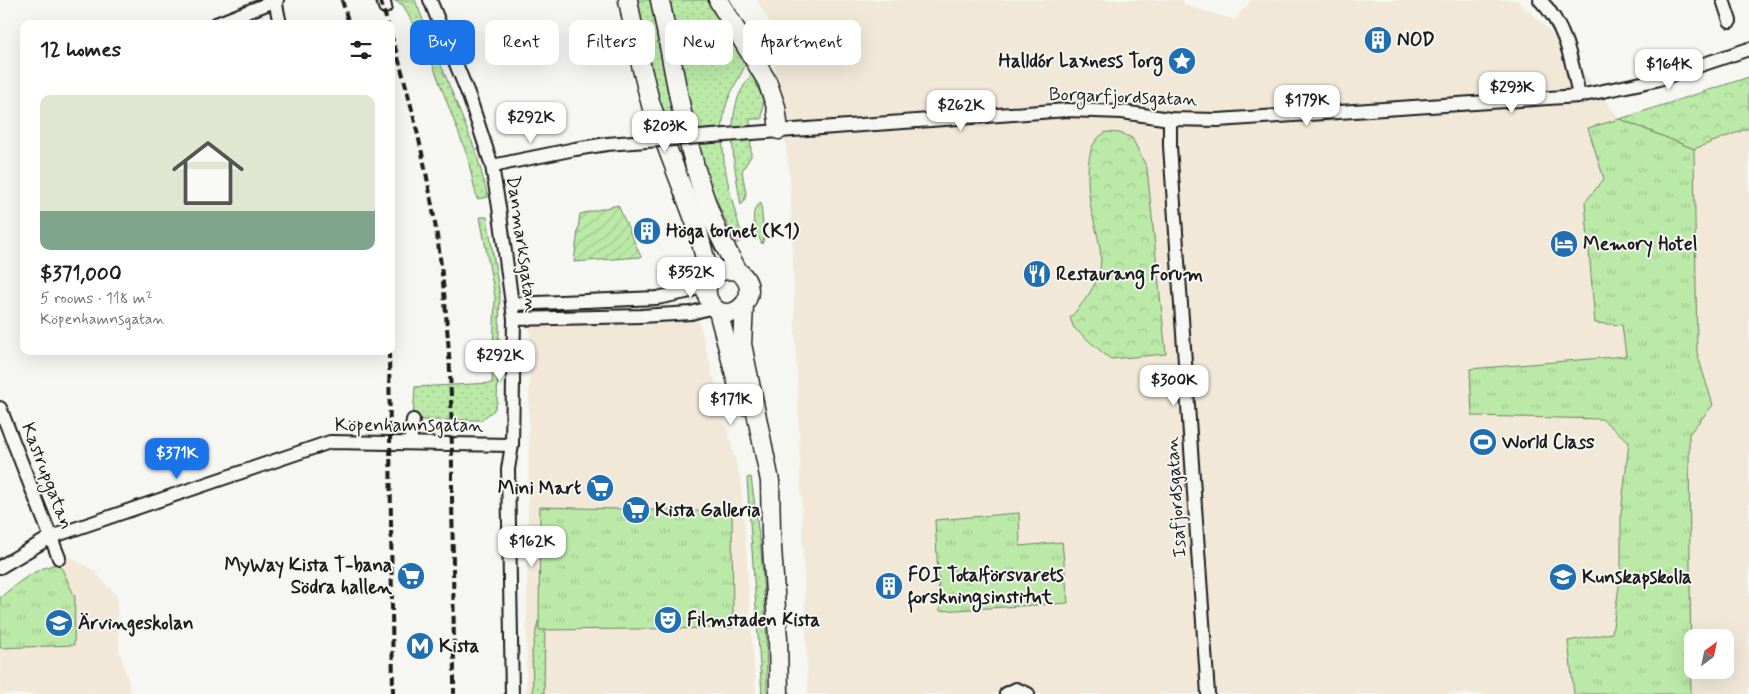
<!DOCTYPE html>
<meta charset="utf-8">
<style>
body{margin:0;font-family:Mynerve,sans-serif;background:#f6f6f6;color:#202124;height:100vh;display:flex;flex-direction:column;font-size:19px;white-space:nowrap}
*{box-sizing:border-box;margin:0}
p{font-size:16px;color:#757577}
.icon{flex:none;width:28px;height:28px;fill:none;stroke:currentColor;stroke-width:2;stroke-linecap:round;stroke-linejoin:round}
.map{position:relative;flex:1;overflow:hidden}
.details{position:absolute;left:20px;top:20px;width:375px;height:335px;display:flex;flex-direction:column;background:#fff;border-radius:10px;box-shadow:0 5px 20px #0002}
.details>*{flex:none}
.guide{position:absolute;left:410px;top:20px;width:475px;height:45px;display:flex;gap:10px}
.needle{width:32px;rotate:33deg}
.controls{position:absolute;left:1684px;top:629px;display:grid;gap:10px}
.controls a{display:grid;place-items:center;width:50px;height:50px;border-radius:10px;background:#fff;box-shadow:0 5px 20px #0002;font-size:25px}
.price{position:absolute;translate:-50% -42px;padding:0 11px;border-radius:10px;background:#fff;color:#222;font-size:16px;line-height:32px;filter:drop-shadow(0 1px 2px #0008)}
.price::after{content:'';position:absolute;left:50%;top:30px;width:15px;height:11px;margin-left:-8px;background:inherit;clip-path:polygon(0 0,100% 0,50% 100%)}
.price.active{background:#1a73e8;color:#fff}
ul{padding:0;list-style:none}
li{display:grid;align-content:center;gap:10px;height:265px;padding:0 20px}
li span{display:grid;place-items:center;height:155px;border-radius:10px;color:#555}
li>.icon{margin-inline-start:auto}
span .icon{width:90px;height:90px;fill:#fffc;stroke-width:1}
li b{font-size:21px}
h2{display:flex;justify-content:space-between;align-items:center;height:60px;padding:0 20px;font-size:21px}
.pill{padding:0 18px;border-radius:10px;background:#fff;box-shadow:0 5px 20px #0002;font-size:18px;line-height:45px}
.pill.active{background:#1a73e8;color:#fff}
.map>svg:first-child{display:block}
.built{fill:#f1e8d7;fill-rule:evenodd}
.grass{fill:url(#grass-dots);stroke:#6c8262}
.forest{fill:url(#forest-crowns);stroke:#6c8262}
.park{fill:url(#park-tufts);stroke:#6c8262}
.garden{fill:url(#garden-furrows);stroke:#6c8262}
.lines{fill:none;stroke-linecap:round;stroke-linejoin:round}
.street-casing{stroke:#1c1c1c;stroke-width:16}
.secondary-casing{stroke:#1c1c1c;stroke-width:21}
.street{stroke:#f6f6f2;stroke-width:12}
.secondary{stroke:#f6f6f2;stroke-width:18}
.rail{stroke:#1c1c1c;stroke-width:4;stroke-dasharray:8 4;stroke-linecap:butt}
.street-bridge-casing{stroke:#1c1c1c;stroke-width:16;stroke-linecap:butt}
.street-bridge{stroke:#f6f6f2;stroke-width:12}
.labels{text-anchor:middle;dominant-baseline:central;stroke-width:4;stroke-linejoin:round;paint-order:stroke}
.poi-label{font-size:19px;font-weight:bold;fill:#1c1c1c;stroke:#f6f6f2;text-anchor:start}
.street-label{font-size:19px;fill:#1c1c1c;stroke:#f6f6f2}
</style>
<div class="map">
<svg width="1749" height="694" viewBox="0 0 1749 694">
<defs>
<pattern id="grass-dots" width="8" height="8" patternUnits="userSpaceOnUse" patternTransform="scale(1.25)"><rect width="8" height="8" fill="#bbe9a7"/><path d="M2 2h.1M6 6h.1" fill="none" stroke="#a0c78f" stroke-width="1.8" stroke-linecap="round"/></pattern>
<pattern id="forest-crowns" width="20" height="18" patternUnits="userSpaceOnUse" patternTransform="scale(1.25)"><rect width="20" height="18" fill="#bbe9a7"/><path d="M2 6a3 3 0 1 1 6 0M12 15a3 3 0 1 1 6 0" fill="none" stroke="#a0c78f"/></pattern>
<pattern id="park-tufts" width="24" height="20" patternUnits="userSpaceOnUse" patternTransform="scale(1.25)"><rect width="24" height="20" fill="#bbe9a7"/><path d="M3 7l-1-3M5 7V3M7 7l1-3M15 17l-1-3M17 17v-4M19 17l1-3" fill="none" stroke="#a0c78f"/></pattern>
<pattern id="garden-furrows" width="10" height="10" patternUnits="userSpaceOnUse" patternTransform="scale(1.25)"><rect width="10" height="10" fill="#bbe9a7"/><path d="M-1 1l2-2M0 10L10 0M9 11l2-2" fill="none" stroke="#a0c78f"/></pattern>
</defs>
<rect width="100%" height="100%" fill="#f6f6f2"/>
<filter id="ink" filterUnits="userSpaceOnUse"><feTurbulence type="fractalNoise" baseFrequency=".02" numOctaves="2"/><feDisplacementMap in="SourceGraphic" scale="10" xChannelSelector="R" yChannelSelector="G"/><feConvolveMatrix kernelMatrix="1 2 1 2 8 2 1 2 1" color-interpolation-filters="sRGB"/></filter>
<g filter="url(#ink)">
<!-- built -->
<g class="built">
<path d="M757 0H1182L1185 5 1235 20 1251 0H1516L1548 29 1620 119 1749 77V694H808L790 177 769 20ZM1692 638H1725V670H1692Z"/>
<path d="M698 318 741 481 756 694H526L530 321Z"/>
<path d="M70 557 92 569 117 596 119 649 130 688V694H0V598L21 580 55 563Z"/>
</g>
<!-- grass -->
<g class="grass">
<path d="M393 0H415L476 152 488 197 477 199 467 155 428 52 403 5Z"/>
<path d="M636 0H655L678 121 666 124 650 72Z"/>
<path d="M668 0H708L746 64C740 76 732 89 727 102 714 142 731 199 743 239L736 244 704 172Z"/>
<path d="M752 74 763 100 762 119H750L751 156 742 171 746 194 744 202 741 205C735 170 727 131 738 98 741 89 747 81 752 74Z"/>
<path d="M761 203 764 238 762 244C757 233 746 212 761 203Z"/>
<path d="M480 217H487L500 296 497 402 494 410 481 420H413L415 387 492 383 495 297Z"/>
<path d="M751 477 761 550 766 627 767 694H762L747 478Z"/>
<path d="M538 621H545L544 694H533L532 652Z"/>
</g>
<!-- forest -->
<g class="forest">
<path d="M1749 77V128L1694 149 1620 119Z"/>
<path d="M1106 132 1120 133 1132 138 1147 168 1166 354 1110 359 1074 328 1070 318C1082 304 1096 288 1100 269 1103 251 1097 235 1093 217 1088 199 1084 157 1095 142 1097 138 1102 135 1106 132Z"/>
</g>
<!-- park -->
<g class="park">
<path d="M1620 119 1694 149 1697 353 1713 405 1689 434 1691 694H1574L1568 641 1612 633 1621 573V514L1629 442 1602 419 1472 416 1470 369 1626 356 1622 325 1595 323 1585 202 1604 179 1588 128Z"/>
<path d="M540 507 732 512 733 628 539 630Z"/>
<path d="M1019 513 1020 546 1062 542 1068 603 940 611 935 520Z"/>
<path d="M57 564 62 569 75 597 74 645 0 648V598C17 583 34 569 57 564Z"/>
</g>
<!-- garden -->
<path class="garden" d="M618 205 641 257 574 262 580 214Z"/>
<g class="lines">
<defs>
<g id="street">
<path d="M275 0 280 24"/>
<path d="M383 0 385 7"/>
<path d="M430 0 469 96 492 166 499 207 514 319 512 445 508 469 512 694"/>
<path d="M1540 0C1566 26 1572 62 1579 96"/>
<path d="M1723 0 1730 21"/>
<path d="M216 24 277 0"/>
<path d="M1170 119V146L1208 694"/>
<path d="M752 133 1067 110 1122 112 1170 119 1218 120 1579 96 1656 80 1749 49"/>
<path d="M492 166 575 149"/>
<path d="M513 304 657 298 686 292 708 284"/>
<path d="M514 319 641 316 691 313 713 307"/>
<path d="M0 408 59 558"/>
<path d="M410 443 413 420"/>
<path d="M0 567 51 537 330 442 512 445"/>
<path d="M1006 694 1016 689 1028 694"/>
</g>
<g id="secondary">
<path d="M628 0 638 53 651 105 697 227 710 278"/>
<path d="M660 0C676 77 686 158 717 230 723 244 731 258 738 271 768 294 729 330 711 304 705 295 706 288 710 278 719 270 727 269 738 271"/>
<path d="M718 0 767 81 776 107 779 130"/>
<path d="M744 306 742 344 770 481 771 532 778 639 779 694"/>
<path d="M718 311 743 405"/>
</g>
</defs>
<!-- street casing -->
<use href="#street" class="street-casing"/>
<!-- secondary casing -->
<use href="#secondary" class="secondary-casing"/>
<!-- street -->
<use href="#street" class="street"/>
<!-- secondary -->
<use href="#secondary" class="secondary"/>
<!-- rail -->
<g class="rail">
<path d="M342 0 349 24"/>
<path d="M380 0 388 24"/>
<path d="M391 34C420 129 440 228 447 327 452 384 452 440 452 497 453 563 454 628 454 694"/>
<path d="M389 351 393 694"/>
</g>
<defs>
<path id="street-bridge" d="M575 149 607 144 752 133"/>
</defs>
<!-- street-bridge casing -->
<use href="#street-bridge" class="street-bridge-casing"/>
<!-- street-bridge -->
<use href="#street-bridge" class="street-bridge"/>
</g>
</g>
<!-- icons -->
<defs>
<symbol id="building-disc" viewBox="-11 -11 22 22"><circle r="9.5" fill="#1f6fb2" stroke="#f6f6f2"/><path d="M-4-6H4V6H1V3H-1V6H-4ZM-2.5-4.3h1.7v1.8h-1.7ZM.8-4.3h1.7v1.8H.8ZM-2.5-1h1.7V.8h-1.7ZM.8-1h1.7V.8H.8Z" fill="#fff"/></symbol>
<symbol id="sight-disc" viewBox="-11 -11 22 22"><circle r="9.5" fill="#1f6fb2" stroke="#f6f6f2"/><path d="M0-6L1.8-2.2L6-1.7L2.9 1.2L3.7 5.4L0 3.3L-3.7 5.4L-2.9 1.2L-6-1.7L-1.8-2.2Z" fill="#fff"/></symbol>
<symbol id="hotel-disc" viewBox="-11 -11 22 22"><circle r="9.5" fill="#1f6fb2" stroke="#f6f6f2"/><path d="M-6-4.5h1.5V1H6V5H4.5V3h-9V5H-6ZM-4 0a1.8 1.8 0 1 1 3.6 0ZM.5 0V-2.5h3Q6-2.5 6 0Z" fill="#fff"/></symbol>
<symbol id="restaurant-disc" viewBox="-11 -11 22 22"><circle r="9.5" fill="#1f6fb2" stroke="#f6f6f2"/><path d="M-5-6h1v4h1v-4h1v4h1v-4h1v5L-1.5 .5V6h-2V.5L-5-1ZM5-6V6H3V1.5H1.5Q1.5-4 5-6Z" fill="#fff"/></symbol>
<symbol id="stadium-disc" viewBox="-11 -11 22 22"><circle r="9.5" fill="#1f6fb2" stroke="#f6f6f2"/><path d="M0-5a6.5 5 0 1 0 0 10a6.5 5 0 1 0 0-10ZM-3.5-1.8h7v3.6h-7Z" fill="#fff"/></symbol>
<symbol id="supermarket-disc" viewBox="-11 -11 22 22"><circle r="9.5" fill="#1f6fb2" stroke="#f6f6f2"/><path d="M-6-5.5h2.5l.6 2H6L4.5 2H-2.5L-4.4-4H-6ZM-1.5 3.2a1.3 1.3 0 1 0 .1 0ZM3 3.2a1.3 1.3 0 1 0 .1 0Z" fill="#fff"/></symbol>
<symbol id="school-disc" viewBox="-11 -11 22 22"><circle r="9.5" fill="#1f6fb2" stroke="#f6f6f2"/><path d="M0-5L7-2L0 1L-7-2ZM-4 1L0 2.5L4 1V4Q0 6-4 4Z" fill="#fff"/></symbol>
<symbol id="theatre-disc" viewBox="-11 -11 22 22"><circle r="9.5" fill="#1f6fb2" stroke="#f6f6f2"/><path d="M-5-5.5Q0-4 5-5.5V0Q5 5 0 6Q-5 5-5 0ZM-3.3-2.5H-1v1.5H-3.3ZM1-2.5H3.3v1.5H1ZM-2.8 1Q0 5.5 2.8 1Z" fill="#fff"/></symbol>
<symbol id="metro-disc" viewBox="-11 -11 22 22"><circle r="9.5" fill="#1f6fb2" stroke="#f6f6f2"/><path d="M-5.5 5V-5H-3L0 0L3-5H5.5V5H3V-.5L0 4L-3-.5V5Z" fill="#fff"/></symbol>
</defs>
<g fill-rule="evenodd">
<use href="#building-disc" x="1362" y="24" width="32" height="32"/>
<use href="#sight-disc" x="1166" y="45" width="32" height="32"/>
<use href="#building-disc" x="631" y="215" width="32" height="32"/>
<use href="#hotel-disc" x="1548" y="228" width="32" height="32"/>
<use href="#restaurant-disc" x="1021" y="258" width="32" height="32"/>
<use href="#stadium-disc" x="1467" y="426" width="32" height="32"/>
<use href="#supermarket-disc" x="584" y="472" width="32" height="32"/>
<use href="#supermarket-disc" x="620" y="494" width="32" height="32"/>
<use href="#supermarket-disc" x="395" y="560" width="32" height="32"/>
<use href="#school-disc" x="1547" y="561" width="32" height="32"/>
<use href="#building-disc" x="873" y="570" width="32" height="32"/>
<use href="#theatre-disc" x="652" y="604" width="32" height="32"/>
<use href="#school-disc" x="43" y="607" width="32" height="32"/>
<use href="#metro-disc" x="404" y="630" width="32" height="32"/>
</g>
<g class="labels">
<!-- poi labels -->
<g class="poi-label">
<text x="1397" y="40">NOD</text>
<text x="1163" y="61" text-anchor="end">Halldór Laxness Torg</text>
<text x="666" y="231">Höga tornet (K1)</text>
<text x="1583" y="244">Memory Hotel</text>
<text x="1056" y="274">Restaurang Forum</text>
<text x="1502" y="442">World Class</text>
<text x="581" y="488" text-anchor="end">Mini Mart</text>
<text x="655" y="510">Kista Galleria</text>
<text x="392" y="565" text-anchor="end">MyWay Kista T-bana<tspan x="392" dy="22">Södra hallen</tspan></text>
<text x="908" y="575">FOI Totalförsvarets<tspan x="908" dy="22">forskningsinstitut</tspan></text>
<text x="1582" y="577">Kunskapskolla</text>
<text x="687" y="620">Filmstaden Kista</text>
<text x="78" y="623">Ärvingeskolan</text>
<text x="439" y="646">Kista</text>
</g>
<!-- street labels -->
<g class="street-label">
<text transform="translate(1123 97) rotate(2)">Borgarfjordsgatan</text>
<text transform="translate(522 244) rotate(82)">Danmarksgatan</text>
<text x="409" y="425">Köpenhamnsgatan</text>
<text transform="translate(47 476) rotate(69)">Kastrupgatan</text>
<text transform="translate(1176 497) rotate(-94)">Isafjordsgatan</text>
</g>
</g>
</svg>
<div class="controls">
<a><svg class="needle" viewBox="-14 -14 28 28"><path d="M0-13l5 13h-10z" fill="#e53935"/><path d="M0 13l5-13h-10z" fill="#757577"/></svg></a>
</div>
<b class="price" style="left:1669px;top:91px">$164K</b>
<b class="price" style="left:1512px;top:114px">$293K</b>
<b class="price" style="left:1307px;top:127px">$179K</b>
<b class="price" style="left:961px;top:132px">$262K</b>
<b class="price" style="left:531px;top:144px">$292K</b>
<b class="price" style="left:665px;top:153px">$203K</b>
<b class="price" style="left:691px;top:299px">$352K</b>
<b class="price" style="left:500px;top:382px">$292K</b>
<b class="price" style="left:1174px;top:407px">$300K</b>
<b class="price" style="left:731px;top:426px">$171K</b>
<b class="price active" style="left:177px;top:480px">$371K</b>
<b class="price" style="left:532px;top:568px">$162K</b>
<div class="guide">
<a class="pill active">Buy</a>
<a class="pill">Rent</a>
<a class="pill">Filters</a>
<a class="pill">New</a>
<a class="pill">Apartment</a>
</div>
<section class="details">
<h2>12 homes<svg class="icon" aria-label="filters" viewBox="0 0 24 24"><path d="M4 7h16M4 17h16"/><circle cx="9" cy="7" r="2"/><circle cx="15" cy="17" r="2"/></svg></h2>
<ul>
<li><span style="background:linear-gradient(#dfe7d0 75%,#7fa58c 0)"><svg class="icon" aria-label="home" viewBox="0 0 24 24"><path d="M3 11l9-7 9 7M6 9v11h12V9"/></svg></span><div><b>$371,000</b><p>5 rooms · 118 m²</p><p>Köpenhamnsgatan</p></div></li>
</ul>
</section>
</div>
